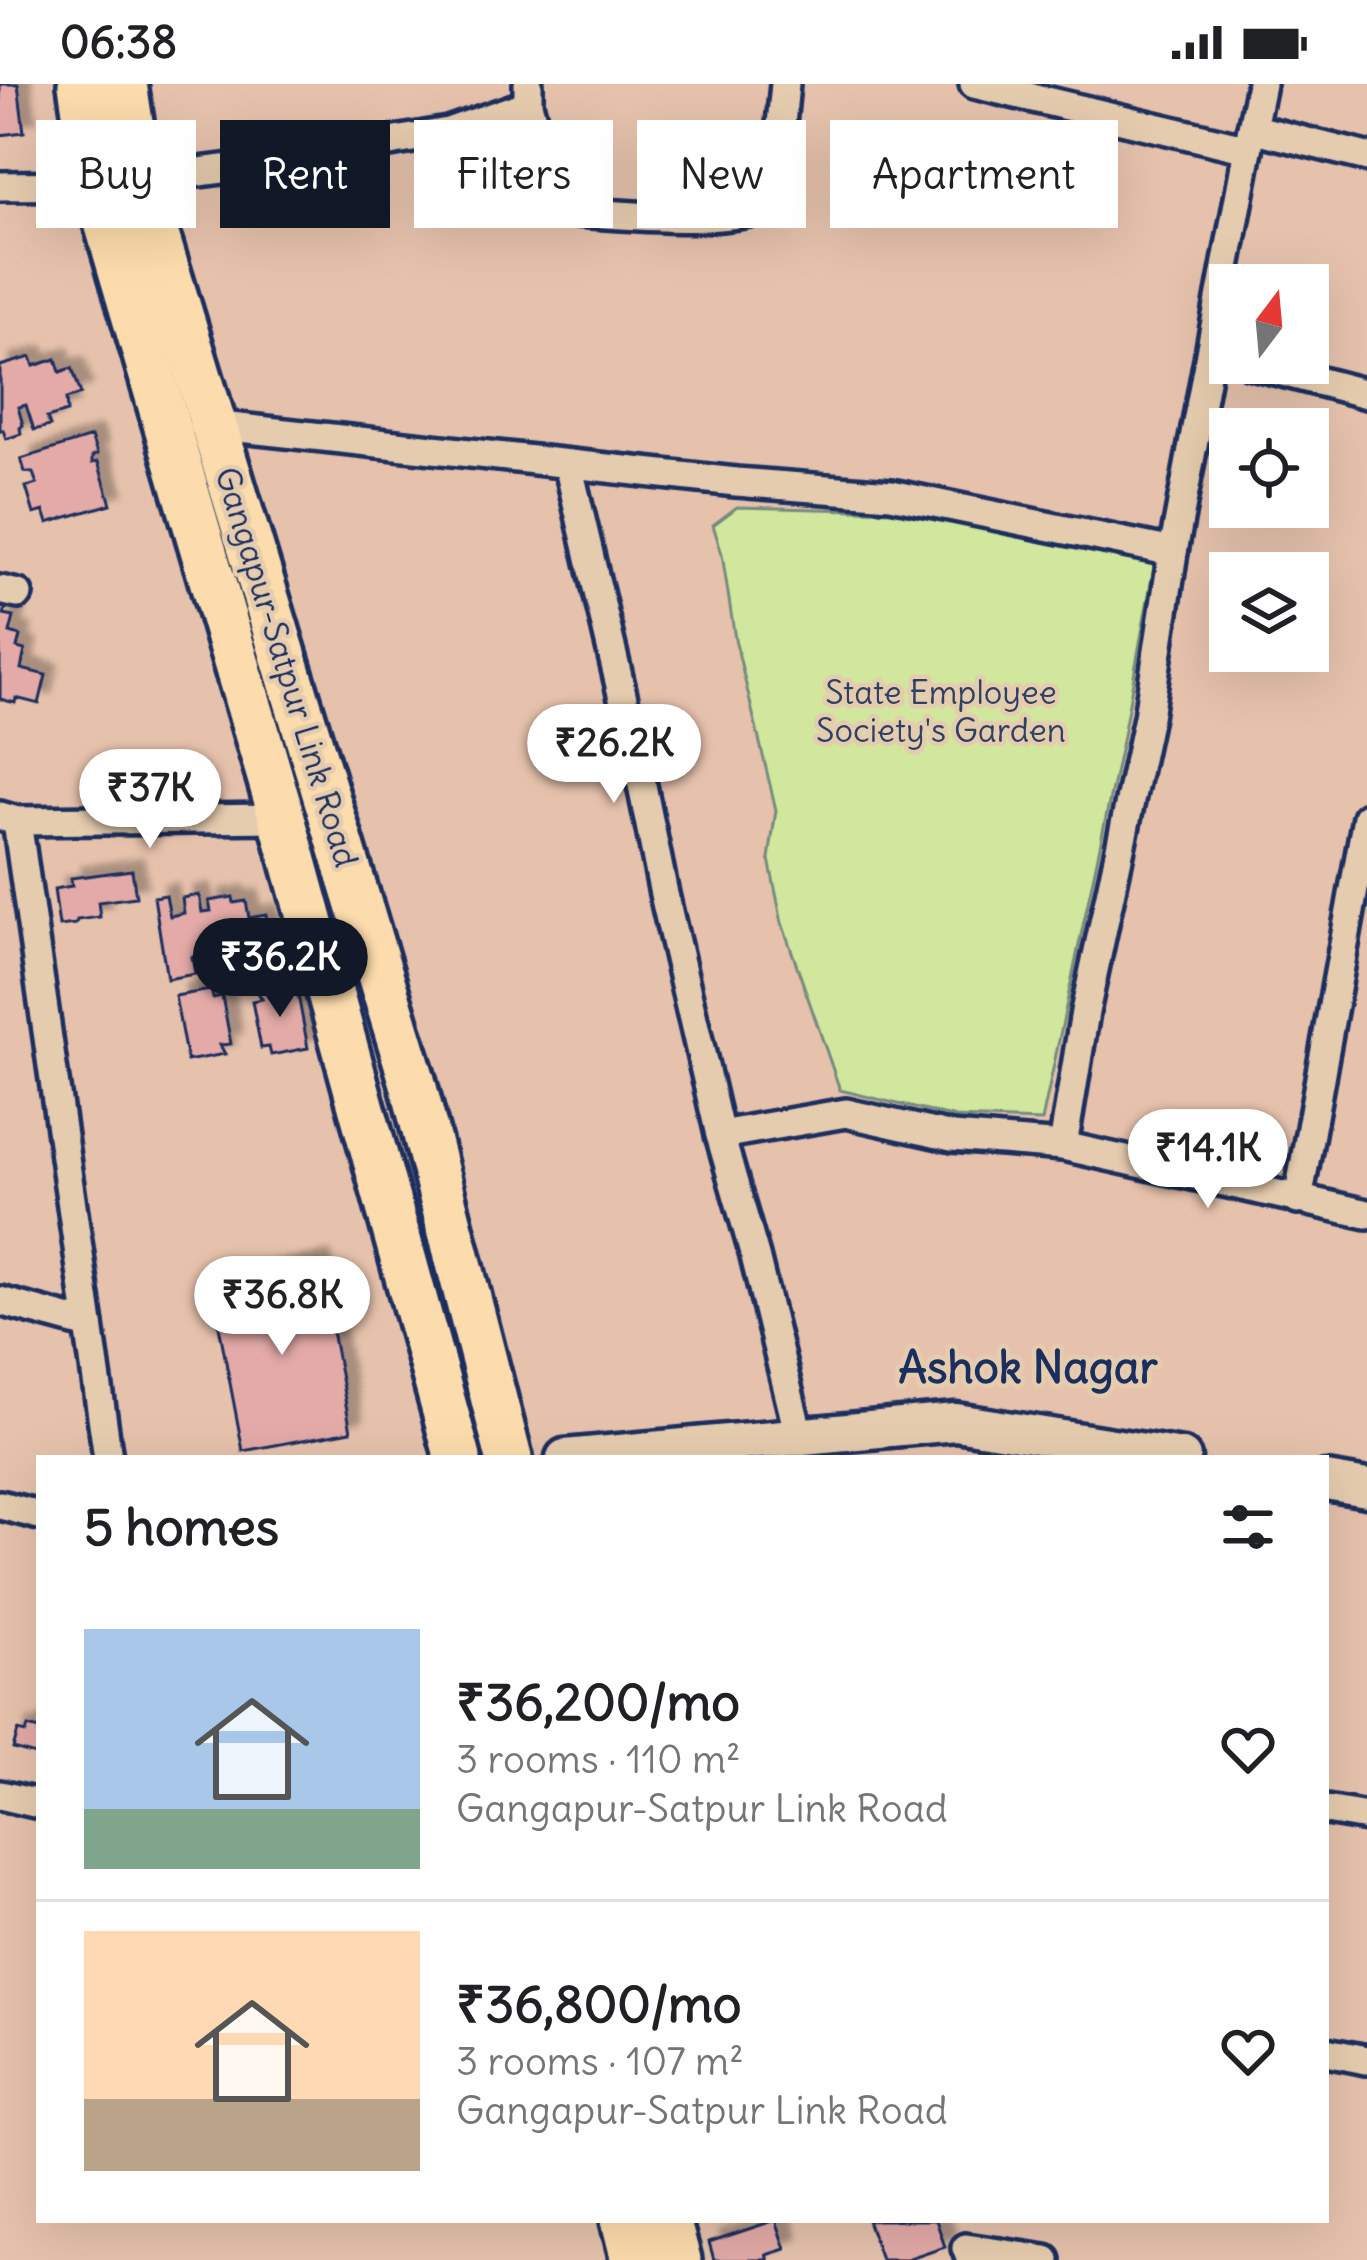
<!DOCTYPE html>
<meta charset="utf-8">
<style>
body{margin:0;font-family:Delius,sans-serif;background:#f2f2f2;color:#202124;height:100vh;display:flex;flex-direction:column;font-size:45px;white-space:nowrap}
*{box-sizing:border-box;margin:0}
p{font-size:39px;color:#757577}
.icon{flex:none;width:66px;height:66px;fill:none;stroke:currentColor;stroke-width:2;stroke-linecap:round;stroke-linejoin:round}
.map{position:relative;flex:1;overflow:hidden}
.side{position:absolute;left:36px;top:1371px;width:1293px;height:768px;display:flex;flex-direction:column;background:#fff;border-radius:0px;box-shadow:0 12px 48px #0002}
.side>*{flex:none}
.top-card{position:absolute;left:36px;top:36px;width:1296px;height:108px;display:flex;gap:24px}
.needle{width:78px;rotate:16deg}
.fabs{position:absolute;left:1209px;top:180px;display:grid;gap:24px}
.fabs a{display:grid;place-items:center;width:120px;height:120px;border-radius:0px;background:#fff;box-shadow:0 12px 48px #0002;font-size:60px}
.price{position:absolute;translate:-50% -102px;padding:0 27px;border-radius:42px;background:#fff;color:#222;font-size:39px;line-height:78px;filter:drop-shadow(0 3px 6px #0008)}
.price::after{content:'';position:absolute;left:50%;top:72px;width:36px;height:27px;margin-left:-18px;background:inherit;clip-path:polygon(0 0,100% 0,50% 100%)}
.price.active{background:#111827;color:#fff}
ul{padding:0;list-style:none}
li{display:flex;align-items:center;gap:36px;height:300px;padding:0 48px}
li+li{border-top:3px solid #e0e0e0}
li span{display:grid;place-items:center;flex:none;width:336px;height:240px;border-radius:0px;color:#555}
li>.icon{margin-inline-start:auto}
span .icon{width:144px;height:144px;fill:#fffc;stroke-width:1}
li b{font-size:51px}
h2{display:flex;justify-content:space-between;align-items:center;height:144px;padding:0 48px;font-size:51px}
.pill{padding:0 42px;border-radius:0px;background:#fff;box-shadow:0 12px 48px #0002;font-size:42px;line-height:108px}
.pill.active{background:#111827;color:#fff}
.status{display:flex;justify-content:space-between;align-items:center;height:84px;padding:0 60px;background:#fff;direction:ltr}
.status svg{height:33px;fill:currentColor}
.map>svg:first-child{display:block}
.green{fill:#d0e79d;stroke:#768b7e;stroke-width:3}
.building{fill:#e3aaa7;stroke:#1b2f5e;stroke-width:3;filter:url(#shadow)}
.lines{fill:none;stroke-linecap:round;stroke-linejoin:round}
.minor-casing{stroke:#1b2f5e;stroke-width:36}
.tertiary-casing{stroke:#1b2f5e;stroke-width:45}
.primary-casing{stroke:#1b2f5e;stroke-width:54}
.minor{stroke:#e6ccae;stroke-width:27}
.tertiary{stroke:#e6ccae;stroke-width:36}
.primary{stroke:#fcdcac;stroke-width:45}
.labels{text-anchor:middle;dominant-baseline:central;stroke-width:9;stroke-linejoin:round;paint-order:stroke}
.street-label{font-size:33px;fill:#1b2f5e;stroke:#e6ccae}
.park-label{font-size:33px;fill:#2d4164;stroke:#e6ccae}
.district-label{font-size:45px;font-weight:bold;fill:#1b2f5e;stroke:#e6ccae}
</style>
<div class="status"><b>06:38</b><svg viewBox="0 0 49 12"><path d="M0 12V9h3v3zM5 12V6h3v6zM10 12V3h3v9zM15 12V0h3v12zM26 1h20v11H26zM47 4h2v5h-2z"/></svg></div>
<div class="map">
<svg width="1367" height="2176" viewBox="0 0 1367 2176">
<defs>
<filter id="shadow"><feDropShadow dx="11" dy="-11" stdDeviation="3" flood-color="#0004"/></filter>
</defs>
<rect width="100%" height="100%" fill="#e6c2ac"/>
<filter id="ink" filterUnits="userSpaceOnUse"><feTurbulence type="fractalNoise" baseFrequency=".00833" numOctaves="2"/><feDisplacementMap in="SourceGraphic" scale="24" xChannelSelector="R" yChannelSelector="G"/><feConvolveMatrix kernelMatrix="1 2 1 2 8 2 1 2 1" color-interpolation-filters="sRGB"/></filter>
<g filter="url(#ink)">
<!-- green -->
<path class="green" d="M737 423 895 427 1155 477 1122 657 1042 1037 956 1034 840 1006 782 839 769 775 776 726 735 555 722 470 713 441Z"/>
<!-- building -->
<g class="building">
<path d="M0 0H18L24 48 0 51Z"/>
<path d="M31 273 34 282 56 275 60 288 72 284 81 310 66 315 67 328 47 334 50 342 34 346 26 321 18 323 23 341 20 344 21 350 6 355 3 346 0 347V282Z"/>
<path d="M91 353 97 370 92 373V379L98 378 111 420 48 439 44 427 34 430 26 403 37 400 33 389 25 388 21 375Z"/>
<path d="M0 514 8 516 4 531 14 533 10 549 20 552 17 564 25 566 21 585 46 591 39 620 16 614 15 619 0 615Z"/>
<path d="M132 786 136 813 98 818 100 833 77 836 76 840 59 842 54 805 72 802 71 794Z"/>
<path d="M166 811 170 832 184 829 182 814 199 811 202 828 211 827 209 817 233 813 234 819 246 817 249 834 266 831 275 885 246 890 245 882 238 883 236 888 225 890 221 869 192 873 195 890 167 895 154 813Z"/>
<path d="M296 900 308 964 271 971 269 963 261 964 252 917 262 915 257 907Z"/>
<path d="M211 906 213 914 222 912 231 960 220 961 225 970 187 977 175 912Z"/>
<path d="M319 1179 351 1347 243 1367 212 1205 243 1200 242 1193Z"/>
<path d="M28 1643 39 1646V1672L13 1665 18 1647 26 1649Z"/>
<path d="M776 2136 786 2165 767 2171 769 2176H714L709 2158Z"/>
<path d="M867 2136H936L945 2163 907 2176H881Z"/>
</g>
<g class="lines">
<defs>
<g id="minor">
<path d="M528 0V20L559 127C619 130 719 143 773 121L785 0"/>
<path d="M974 0 1248 65"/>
<path d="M1261 0 1252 44 1367 73"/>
<path d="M0 102 96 101 262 80 448 48 528 20"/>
<path d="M1248 279 1367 310"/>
<path d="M203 340 736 398 891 410 1173 468"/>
<path d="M568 380 633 657 664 810 720 1051"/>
<path d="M0 506 18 510"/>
<path d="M0 732 17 737 108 1374"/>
<path d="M17 737 282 734"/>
<path d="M1063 1062 1367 1130"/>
<path d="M1298 1116 1367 733"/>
<path d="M0 1217 89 1241"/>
<path d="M799 1352 755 1172 720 1051 846 1029 952 1053 1063 1062 1085 928 1148 633 1173 468 1252 44"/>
<path d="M0 1421 39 1431"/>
<path d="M0 1711 39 1720"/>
<path d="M1326 1726 1367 1733"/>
<path d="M1326 1968 1367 1976"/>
<path d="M971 2176 966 2164 1046 2176"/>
</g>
<g id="tertiary">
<path d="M565 1374 956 1338 1182 1374"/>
<path d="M1326 1397 1367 1404"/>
</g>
<g id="primary">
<path d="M81 0 96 101 282 734 458 1374"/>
<path d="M124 0 139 95 412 996 509 1374"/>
<path d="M624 2136 634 2176"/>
<path d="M667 2136 678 2176"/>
</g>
</defs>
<!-- minor casing -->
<use href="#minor" class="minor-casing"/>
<!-- tertiary casing -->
<use href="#tertiary" class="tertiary-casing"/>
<!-- primary casing -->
<use href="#primary" class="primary-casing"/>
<!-- minor -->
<use href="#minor" class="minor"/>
<!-- tertiary -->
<use href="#tertiary" class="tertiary"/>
<!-- primary -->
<use href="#primary" class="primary"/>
</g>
</g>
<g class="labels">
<!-- street labels -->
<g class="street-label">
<text transform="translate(287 583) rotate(73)">Gangapur-Satpur Link Road</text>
</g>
<!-- park labels -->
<g class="park-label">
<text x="941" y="608">State Employee<tspan x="941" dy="38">Society's Garden</tspan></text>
</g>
<!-- district labels -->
<g class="district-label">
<text x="1028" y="1283">Ashok Nagar</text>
</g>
</g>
</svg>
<div class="fabs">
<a><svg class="needle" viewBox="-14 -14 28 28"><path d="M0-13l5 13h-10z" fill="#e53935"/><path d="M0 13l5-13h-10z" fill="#757577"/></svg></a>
<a><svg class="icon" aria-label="locate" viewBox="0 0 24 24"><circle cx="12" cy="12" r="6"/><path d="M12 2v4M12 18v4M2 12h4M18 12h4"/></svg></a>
<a><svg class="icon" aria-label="layers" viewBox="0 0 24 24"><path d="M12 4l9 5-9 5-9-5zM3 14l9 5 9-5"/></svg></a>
</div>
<b class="price" style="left:614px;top:722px">₹26.2K</b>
<b class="price" style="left:150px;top:767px">₹37K</b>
<b class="price active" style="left:280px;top:936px">₹36.2K</b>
<b class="price" style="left:1208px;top:1127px">₹14.1K</b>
<b class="price" style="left:282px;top:1274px">₹36.8K</b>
<div class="top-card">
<a class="pill">Buy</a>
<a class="pill active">Rent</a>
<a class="pill">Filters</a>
<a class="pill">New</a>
<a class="pill">Apartment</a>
</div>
<section class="side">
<h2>5 homes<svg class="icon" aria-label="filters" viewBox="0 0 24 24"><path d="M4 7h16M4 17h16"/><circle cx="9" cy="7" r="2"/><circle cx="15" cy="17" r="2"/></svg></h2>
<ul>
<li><span style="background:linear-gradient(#a9c7e8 75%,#7fa58c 0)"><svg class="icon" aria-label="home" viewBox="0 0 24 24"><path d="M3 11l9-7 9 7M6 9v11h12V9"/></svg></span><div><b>₹36,200/mo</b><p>3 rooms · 110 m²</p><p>Gangapur-Satpur Link Road</p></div><svg class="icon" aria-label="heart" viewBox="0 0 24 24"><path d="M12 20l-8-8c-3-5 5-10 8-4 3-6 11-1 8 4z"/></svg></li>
<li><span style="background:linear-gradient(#ffd9b3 70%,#b9a48a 0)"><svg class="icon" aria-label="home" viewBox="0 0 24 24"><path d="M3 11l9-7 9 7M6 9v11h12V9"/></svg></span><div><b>₹36,800/mo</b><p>3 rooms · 107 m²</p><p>Gangapur-Satpur Link Road</p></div><svg class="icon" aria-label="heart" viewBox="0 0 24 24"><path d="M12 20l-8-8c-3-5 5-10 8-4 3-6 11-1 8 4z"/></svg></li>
</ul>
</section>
</div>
